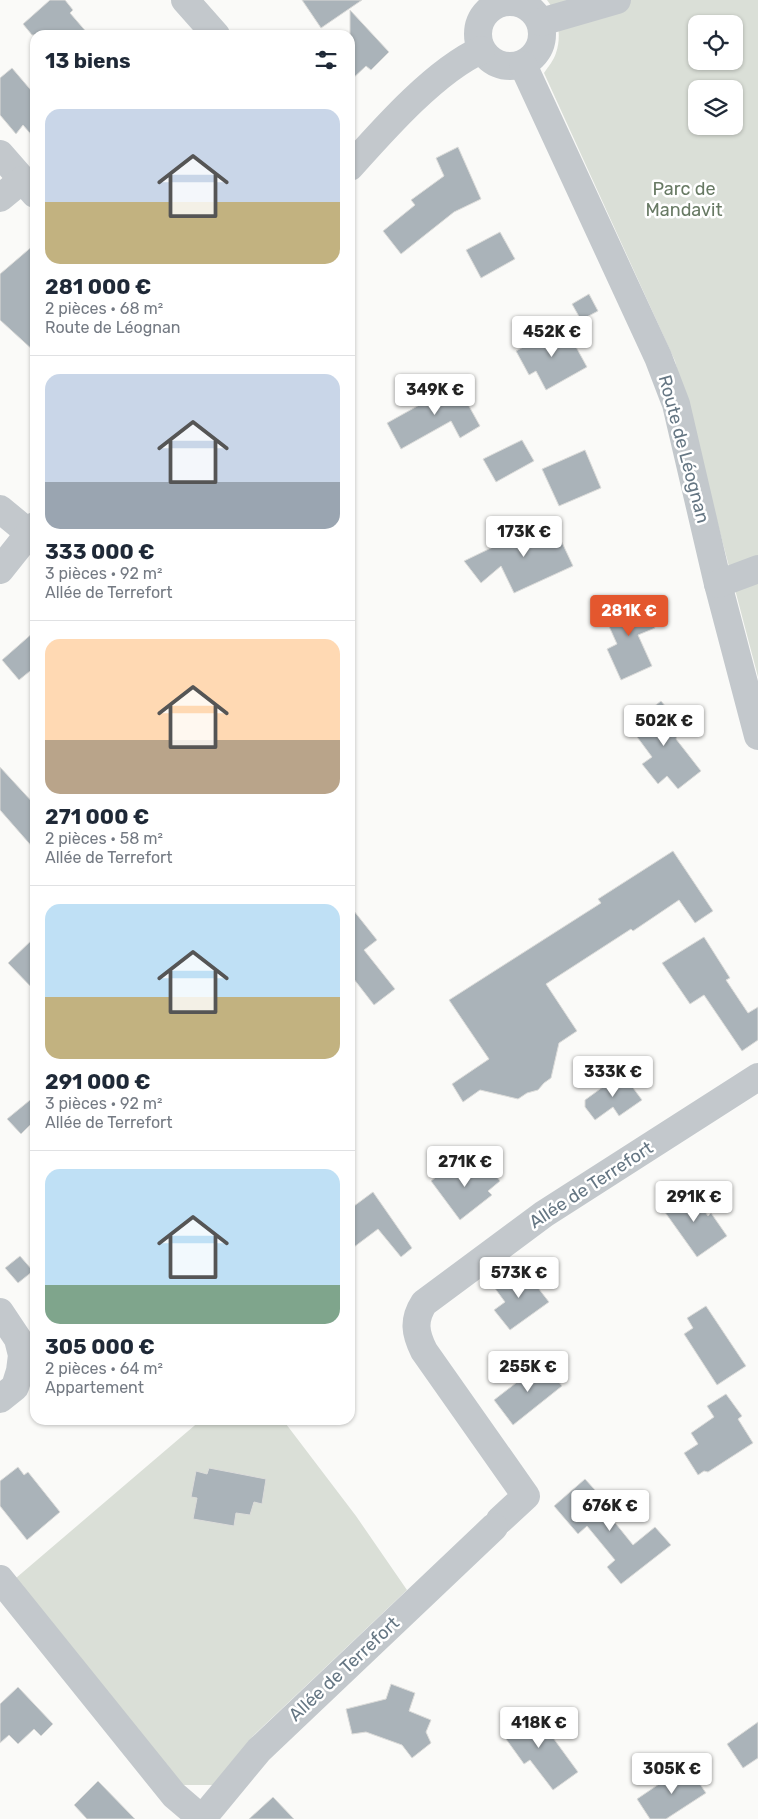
<!DOCTYPE html>
<html lang="fr">
<meta charset="utf-8">
<style>
body{margin:0;font-family:Rubik,sans-serif;background:#f2f2f3;color:#1f2937;height:100vh;display:flex;flex-direction:column;font-size:19px;white-space:nowrap}
*{box-sizing:border-box;margin:0}
p{font-size:16px;color:#747a83}
.icon{flex:none;width:28px;height:28px;fill:none;stroke:currentColor;stroke-width:2;stroke-linecap:round;stroke-linejoin:round}
.map{position:relative;flex:1;overflow:hidden}
.side{position:absolute;left:30px;top:30px;width:325px;height:1395px;display:flex;flex-direction:column;background:#fff;border-radius:15px;box-shadow:0 1px 4px #0004}
.side>*{flex:none}
.buttons{position:absolute;left:688px;top:15px;display:grid;gap:10px}
.buttons a{display:grid;place-items:center;width:55px;height:55px;border-radius:10px;background:#fff;box-shadow:0 1px 4px #0004;font-size:25px}
.price{position:absolute;translate:-50% -42px;padding:0 11px;border-radius:5px;background:#fff;color:#222;font-size:16px;line-height:32px;filter:drop-shadow(0 1px 2px #0008)}
.price::after{content:'';position:absolute;left:50%;top:30px;width:15px;height:11px;margin-left:-8px;background:inherit;clip-path:polygon(0 0,100% 0,50% 100%)}
.price.active{background:#e4572e;color:#fff}
ul{padding:0;list-style:none}
li{display:grid;align-content:center;gap:10px;height:265px;padding:0 15px}
li+li{border-top:1px solid #e0e1e3}
li span{display:grid;place-items:center;height:155px;border-radius:15px;color:#555}
li>.icon{margin-inline-start:auto}
span .icon{width:90px;height:90px;fill:#fffc;stroke-width:1}
li b{font-size:21px}
h2{display:flex;justify-content:space-between;align-items:center;height:60px;padding:0 15px;font-size:21px}
.map>svg:first-child{display:block}
.green{fill:#dadfd7;fill-rule:evenodd}
.building{fill:#aab3b9;stroke:#dcdcda}
.lines{fill:none;stroke-linecap:round;stroke-linejoin:round}
.minor{stroke:#c3c8cc;stroke-width:28}
.labels{text-anchor:middle;dominant-baseline:central;stroke-width:5;stroke-linejoin:round;paint-order:stroke}
.park-label{font-size:18px;fill:#687a64;stroke:#fff}
.street-label{font-size:18px;fill:#657683;stroke:#fff}
</style>
<div class="map">
<svg width="758" height="1819" viewBox="0 0 758 1819">
<rect width="100%" height="100%" fill="#fafaf8"/>
<!-- green -->
<g class="green">
<path d="M547 0H758V677L675 361 544 73C548 67 554 60 556 53 562 36 558 14 547 0ZM696 24H734V61H696ZM696 89H734V126H696Z"/>
<path d="M201 1420H283L356 1516 407 1590 253 1736 215 1785H179L16 1578Z"/>
</g>
<!-- building -->
<g class="building">
<path d="M50 0H65L73 10 70 13 89 35H32L23 24Z"/>
<path d="M302 0H362L321 28Z"/>
<path d="M350 10 389 52 371 70 366 66 350 81Z"/>
<path d="M12 68 35 95V139L23 125 16 134 0 115V78Z"/>
<path d="M458 147 481 199 454 212 401 254 383 231 415 205 411 200 444 176 436 158Z"/>
<path d="M500 232 515 259 481 278 466 250Z"/>
<path d="M35 244V352L0 320V274Z"/>
<path d="M589 294 598 311 581 320 572 304Z"/>
<path d="M564 325 587 367 546 390 536 371 529 375 516 351Z"/>
<path d="M454 379 480 426 460 438 451 421 401 449 387 423 439 394 436 389Z"/>
<path d="M522 440 534 461 496 482 483 459Z"/>
<path d="M585 450 601 488 559 506 542 469Z"/>
<path d="M551 519 573 566 514 593 501 566 481 583 464 561Z"/>
<path d="M641 596 655 628 638 635 652 666 621 680 607 649 617 644 603 613Z"/>
<path d="M35 631V667L19 680 2 660Z"/>
<path d="M661 701 680 724 676 739 701 771 678 789 667 776 658 784 642 764 652 757 629 726Z"/>
<path d="M0 767 35 805V850L0 810Z"/>
<path d="M673 851 713 911 695 923 679 900 633 931 631 929 546 984 577 1031 559 1043 551 1078 544 1083 538 1090 527 1093 518 1099 480 1090 463 1102 452 1084 489 1059 449 1000 601 903 598 899Z"/>
<path d="M350 906 377 940 364 950 395 989 374 1005 350 974Z"/>
<path d="M35 937V991L8 963Z"/>
<path d="M704 937 730 978 726 980 748 1013 758 1007V1040L742 1051 704 995 690 1004 662 963Z"/>
<path d="M622 1073 642 1100 619 1116 613 1107 595 1120 585 1107V1100Z"/>
<path d="M35 1096V1120L21 1134 7 1119Z"/>
<path d="M453 1164 462 1175 472 1168 476 1174 488 1165 500 1181 488 1191 492 1195 460 1220 431 1181Z"/>
<path d="M689 1189 708 1216 711 1213 727 1236 697 1257 662 1208Z"/>
<path d="M373 1192 412 1248 401 1257 378 1229 350 1250V1209Z"/>
<path d="M20 1256 33 1271 18 1283 5 1268Z"/>
<path d="M514 1272 528 1275 549 1302 510 1330 494 1310 505 1302 494 1287Z"/>
<path d="M706 1306 746 1366 717 1385 684 1334 693 1328 687 1318Z"/>
<path d="M543 1362 562 1386 513 1425 494 1400Z"/>
<path d="M726 1394 742 1416 738 1419 753 1443 708 1472 704 1471 698 1475 684 1453 698 1444 691 1433 714 1417 707 1406Z"/>
<path d="M18 1467 24 1475 28 1472 60 1512 27 1540 0 1506V1481Z"/>
<path d="M209 1468 266 1479 262 1504 254 1502 250 1515 236 1513 234 1526 193 1519 197 1498 191 1497 196 1471 207 1474Z"/>
<path d="M585 1479 604 1500 600 1504 633 1545 655 1527 671 1545 621 1584 607 1567 615 1560 587 1526 578 1534 554 1506Z"/>
<path d="M391 1684 415 1693 409 1711 431 1720 426 1732 431 1743 412 1758 402 1745 366 1732 352 1734 346 1709 386 1699Z"/>
<path d="M18 1687 53 1724 41 1736 34 1729 18 1744 9 1735 0 1743V1704Z"/>
<path d="M532 1709 578 1772 553 1790 530 1760 524 1764 501 1732Z"/>
<path d="M758 1722V1758L743 1768 727 1744Z"/>
<path d="M687 1765 706 1793 666 1819H650L637 1799Z"/>
<path d="M98 1781 135 1819H87L74 1805Z"/>
<path d="M273 1797 294 1819H249Z"/>
</g>
<g class="lines">
<!-- minor -->
<g class="minor">
<path d="M185 0 216 35"/>
<circle cx="510" cy="34" r="32"/>
<path d="M541 22 617 0"/>
<path d="M523 65 658 357 676 404 718 584 758 736"/>
<path d="M0 154 35 194"/>
<path d="M350 167C384 129 435 71 481 50"/>
<path d="M0 198 22 180"/>
<path d="M0 509 29 533"/>
<path d="M0 570 35 526"/>
<path d="M718 584 758 569"/>
<path d="M0 1312 18 1339 22 1355 20 1371 15 1387 0 1399"/>
<path d="M500 1520 526 1496 424 1351C415 1333 413 1320 424 1303L544 1214 758 1077"/>
<path d="M0 1579 174 1795 202 1819 259 1750 494 1527"/>
</g>
</g>
<g class="labels">
<!-- park labels -->
<g class="park-label">
<text x="684" y="189">Parc de<tspan x="684" dy="21">Mandavit</tspan></text>
</g>
<!-- street labels -->
<g class="street-label">
<text transform="translate(684 449) rotate(75)">Route de Léognan</text>
<text transform="translate(591 1185) rotate(-33)">Allée de Terrefort</text>
<text transform="translate(344 1669) rotate(-43)">Allée de Terrefort</text>
</g>
</g>
</svg>
<div class="buttons">
<a><svg class="icon" aria-label="locate" viewBox="0 0 24 24"><circle cx="12" cy="12" r="6"/><path d="M12 2v4M12 18v4M2 12h4M18 12h4"/></svg></a>
<a><svg class="icon" aria-label="layers" viewBox="0 0 24 24"><path d="M12 4l9 5-9 5-9-5zM3 14l9 5 9-5"/></svg></a>
</div>
<b class="price" style="left:552px;top:358px">452K €</b>
<b class="price" style="left:435px;top:416px">349K €</b>
<b class="price" style="left:524px;top:558px">173K €</b>
<b class="price active" style="left:629px;top:637px">281K €</b>
<b class="price" style="left:664px;top:747px">502K €</b>
<b class="price" style="left:613px;top:1098px">333K €</b>
<b class="price" style="left:465px;top:1188px">271K €</b>
<b class="price" style="left:694px;top:1223px">291K €</b>
<b class="price" style="left:519px;top:1299px">573K €</b>
<b class="price" style="left:528px;top:1393px">255K €</b>
<b class="price" style="left:610px;top:1532px">676K €</b>
<b class="price" style="left:539px;top:1749px">418K €</b>
<b class="price" style="left:672px;top:1795px">305K €</b>
<section class="side">
<h2>13 biens<svg class="icon" aria-label="filters" viewBox="0 0 24 24"><path d="M4 7h16M4 17h16"/><circle cx="9" cy="7" r="2"/><circle cx="15" cy="17" r="2"/></svg></h2>
<ul>
<li><span style="background:linear-gradient(#c9d6e8 60%,#c2b280 0)"><svg class="icon" aria-label="home" viewBox="0 0 24 24"><path d="M3 11l9-7 9 7M6 9v11h12V9"/></svg></span><div><b>281 000 €</b><p>2 pièces · 68 m²</p><p>Route de Léognan</p></div></li>
<li><span style="background:linear-gradient(#c9d6e8 70%,#9aa5b1 0)"><svg class="icon" aria-label="home" viewBox="0 0 24 24"><path d="M3 11l9-7 9 7M6 9v11h12V9"/></svg></span><div><b>333 000 €</b><p>3 pièces · 92 m²</p><p>Allée de Terrefort</p></div></li>
<li><span style="background:linear-gradient(#ffd9b3 65%,#b9a48a 0)"><svg class="icon" aria-label="home" viewBox="0 0 24 24"><path d="M3 11l9-7 9 7M6 9v11h12V9"/></svg></span><div><b>271 000 €</b><p>2 pièces · 58 m²</p><p>Allée de Terrefort</p></div></li>
<li><span style="background:linear-gradient(#bfe0f5 60%,#c2b280 0)"><svg class="icon" aria-label="home" viewBox="0 0 24 24"><path d="M3 11l9-7 9 7M6 9v11h12V9"/></svg></span><div><b>291 000 €</b><p>3 pièces · 92 m²</p><p>Allée de Terrefort</p></div></li>
<li><span style="background:linear-gradient(#bfe0f5 75%,#7fa58c 0)"><svg class="icon" aria-label="home" viewBox="0 0 24 24"><path d="M3 11l9-7 9 7M6 9v11h12V9"/></svg></span><div><b>305 000 €</b><p>2 pièces · 64 m²</p><p>Appartement</p></div></li>
</ul>
</section>
</div>
